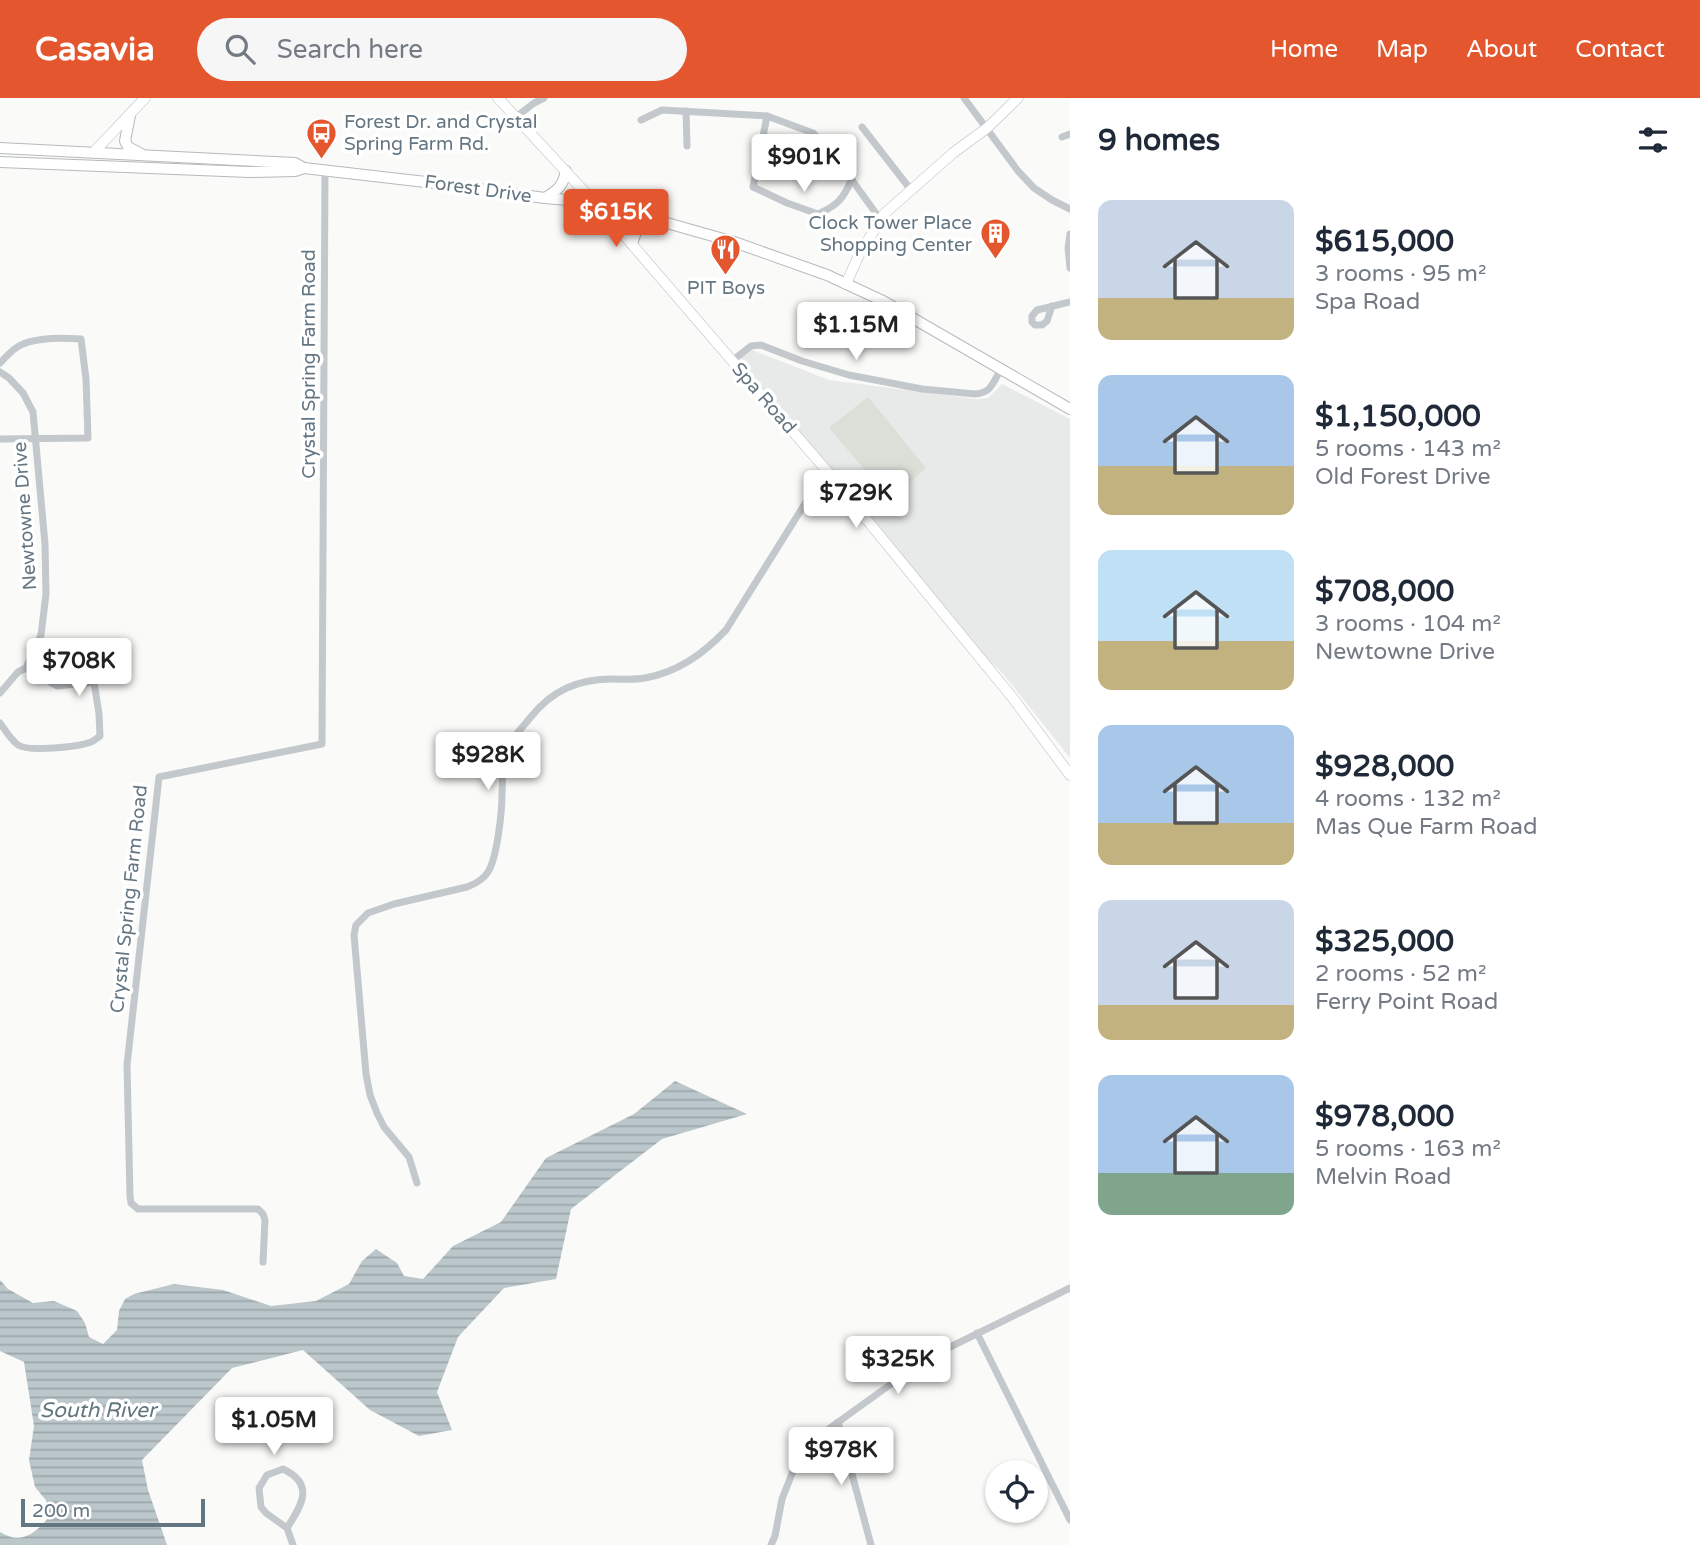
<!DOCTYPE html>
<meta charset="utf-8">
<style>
body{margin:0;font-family:"Varela Round",sans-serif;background:#f6f6f7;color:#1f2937;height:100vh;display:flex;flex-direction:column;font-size:26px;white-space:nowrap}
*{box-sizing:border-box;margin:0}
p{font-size:23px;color:#747a83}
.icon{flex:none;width:38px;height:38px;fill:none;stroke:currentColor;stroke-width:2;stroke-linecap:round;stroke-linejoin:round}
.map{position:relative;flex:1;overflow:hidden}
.side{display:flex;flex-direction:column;background:#fff;width:630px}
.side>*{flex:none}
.controls{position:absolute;left:985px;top:1362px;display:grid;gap:14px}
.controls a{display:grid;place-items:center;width:63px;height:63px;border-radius:50%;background:#fff;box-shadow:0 2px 5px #0004;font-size:35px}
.scale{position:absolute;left:21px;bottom:18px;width:184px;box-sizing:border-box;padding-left:7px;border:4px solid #657683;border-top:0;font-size:19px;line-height:24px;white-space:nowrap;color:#657683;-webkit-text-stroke:5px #fff;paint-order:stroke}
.price{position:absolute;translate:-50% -60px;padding:0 16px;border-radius:7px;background:#fff;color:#222;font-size:23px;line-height:46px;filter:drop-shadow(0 2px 4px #0008)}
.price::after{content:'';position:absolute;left:50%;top:42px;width:21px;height:16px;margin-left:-10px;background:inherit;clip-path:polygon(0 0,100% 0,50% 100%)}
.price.active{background:#e4572e;color:#fff}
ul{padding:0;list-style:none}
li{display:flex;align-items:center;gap:21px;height:175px;padding:0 28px}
li span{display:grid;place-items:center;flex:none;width:196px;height:140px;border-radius:14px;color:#555}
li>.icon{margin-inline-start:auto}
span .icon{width:84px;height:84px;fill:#fffc;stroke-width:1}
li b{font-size:30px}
h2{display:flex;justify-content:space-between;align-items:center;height:84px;padding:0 28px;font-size:30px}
header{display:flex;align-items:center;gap:42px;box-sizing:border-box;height:98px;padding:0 35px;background:#e4572e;color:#fff}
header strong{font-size:33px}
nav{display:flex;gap:38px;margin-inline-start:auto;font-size:24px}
.search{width:490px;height:63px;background:#f6f6f7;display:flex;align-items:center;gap:18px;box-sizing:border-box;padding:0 24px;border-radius:38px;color:#747a83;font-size:26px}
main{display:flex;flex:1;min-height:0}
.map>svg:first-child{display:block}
.built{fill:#e8e9e9}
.grass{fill:#dadfd7}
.water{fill:url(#water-rules)}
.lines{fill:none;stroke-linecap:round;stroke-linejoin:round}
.secondary-casing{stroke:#b3babf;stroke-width:11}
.primary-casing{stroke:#b5babe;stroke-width:12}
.street{stroke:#c3c8cc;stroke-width:7}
.secondary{stroke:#fff;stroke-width:10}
.primary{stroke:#fff;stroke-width:10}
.labels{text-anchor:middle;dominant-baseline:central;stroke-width:7;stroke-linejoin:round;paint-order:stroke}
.poi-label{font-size:19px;fill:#657683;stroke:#fff;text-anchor:start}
.street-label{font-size:19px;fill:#657683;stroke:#fff}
.water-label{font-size:21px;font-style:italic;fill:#60757c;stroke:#fff}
</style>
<header>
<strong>Casavia</strong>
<div class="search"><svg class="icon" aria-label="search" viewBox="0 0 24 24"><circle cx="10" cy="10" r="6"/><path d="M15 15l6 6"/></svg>Search here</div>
<nav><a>Home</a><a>Map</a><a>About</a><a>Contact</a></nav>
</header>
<main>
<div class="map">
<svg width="1070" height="1447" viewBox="0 0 1070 1447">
<defs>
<pattern id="water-rules" width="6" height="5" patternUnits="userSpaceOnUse" patternTransform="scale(1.75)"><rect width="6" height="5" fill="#bbc7cb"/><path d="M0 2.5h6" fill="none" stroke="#9ca6aa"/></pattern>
</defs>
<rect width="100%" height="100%" fill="#fafaf8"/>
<!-- built -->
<path class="built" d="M747 250 829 282 976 301 988 300 1002 286 1070 321V660L1004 577 944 516 735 262Z"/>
<!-- grass -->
<path class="grass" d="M868 299 926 370 890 401 829 330Z"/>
<!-- water -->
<path class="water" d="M675 983 747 1016 662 1041 571 1111 556 1181 504 1190 458 1239 437 1294 452 1332 419 1338 370 1312 303 1252 232 1270 142 1362 148 1392 167 1447H0V1434C20 1447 35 1436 48 1420L46 1402 35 1389 29 1362 34 1328 24 1264 0 1253V1182L8 1191 33 1205 54 1203 77 1213 85 1225 89 1239 103 1246 117 1232 119 1213 125 1201 134 1196 174 1186 223 1192 271 1208 316 1203 349 1186 362 1163 376 1151 397 1165 404 1178 423 1181 453 1148 501 1124 546 1060 634 1016Z"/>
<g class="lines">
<defs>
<g id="secondary">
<path d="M498 0 617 129 826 372 1012 599 1070 677"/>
<path d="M94 54 145 0"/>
<path d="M846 186 859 157 884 116 953 55 987 30 1018 0"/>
</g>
<g id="primary">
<path d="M130 17 125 43 128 49 140 55"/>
<path d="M0 50 295 65 304 70 443 86 545 100 578 103 621 112 734 144 827 177 883 203 1070 311"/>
<path d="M0 64 249 74 295 73 304 70"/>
<path d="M545 100C558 92 563 88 566 73"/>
<path d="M632 146 637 131 650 121"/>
</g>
</defs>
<!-- secondary casing -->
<use href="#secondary" class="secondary-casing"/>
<!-- primary casing -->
<use href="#primary" class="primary-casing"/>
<!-- street -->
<g class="street">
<path d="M964 0 1018 73 1034 90 1052 102 1070 111"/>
<path d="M686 13 687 48"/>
<path d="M767 18 753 89 787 105 818 116C838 107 843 101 852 81"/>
<path d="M516 19 534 5 544 0"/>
<path d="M641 22 662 12 767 18 813 35 834 57 880 121"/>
<path d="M862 29 911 92"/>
<path d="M1062 39 1070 36"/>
<path d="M1070 136 1068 150 1070 170"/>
<path d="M1052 208 1047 223 1042 227H1035L1032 224V218L1037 212 1070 204"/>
<path d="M732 263 751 248 761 247 802 263 849 277 922 291 975 296C992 295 993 284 1001 271"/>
<path d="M0 265C7 258 14 249 23 246 40 239 63 240 81 241L86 281 88 340 0 341"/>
<path d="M0 274 9 280 23 295 33 314 45 446 46 496 41 537 26 570 18 574 0 595"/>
<path d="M0 625C5 632 11 642 18 647 28 654 78 649 91 644 94 643 97 640 100 638L99 616 94 584 57 588 26 570"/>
<path d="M417 1085 409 1059 384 1029 377 1015 370 997 366 976 354 837 356 827 368 815 394 806 467 789C475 786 483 782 488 774 497 760 502 714 502 696 503 683 501 668 506 654 510 641 522 630 530 620 552 592 578 581 613 581 624 581 635 582 645 580 678 574 703 556 726 532L826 372"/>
<path d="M263 1164 265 1122 263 1116 258 1111H138L131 1105 130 1098 127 967 159 679 322 646 325 73"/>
<path d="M977 1235 1070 1422"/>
<path d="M838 1324 871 1447"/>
<path d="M287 1430C302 1407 315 1386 283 1371L267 1377 259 1390 261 1409 266 1415 287 1430 293 1447"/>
<path d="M771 1447 775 1438 782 1401 797 1363 809 1345 912 1271 946 1251 1070 1190"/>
</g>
<!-- secondary -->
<use href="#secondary" class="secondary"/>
<!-- primary -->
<use href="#primary" class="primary"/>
</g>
<!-- icons -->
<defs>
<symbol id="bus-pin" viewBox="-11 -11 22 30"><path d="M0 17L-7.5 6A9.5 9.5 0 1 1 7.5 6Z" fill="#e4572e" stroke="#fff"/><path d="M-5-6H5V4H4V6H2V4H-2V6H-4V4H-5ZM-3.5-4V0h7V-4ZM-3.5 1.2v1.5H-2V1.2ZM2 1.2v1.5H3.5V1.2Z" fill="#fff"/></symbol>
<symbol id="building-pin" viewBox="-11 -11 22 30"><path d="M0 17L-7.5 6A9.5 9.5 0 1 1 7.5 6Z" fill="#e4572e" stroke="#fff"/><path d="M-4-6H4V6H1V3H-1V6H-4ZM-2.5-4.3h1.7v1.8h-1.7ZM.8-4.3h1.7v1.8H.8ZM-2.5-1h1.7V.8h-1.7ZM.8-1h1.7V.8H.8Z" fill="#fff"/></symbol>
<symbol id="restaurant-pin" viewBox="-11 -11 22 30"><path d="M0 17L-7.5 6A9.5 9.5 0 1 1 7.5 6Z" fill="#e4572e" stroke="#fff"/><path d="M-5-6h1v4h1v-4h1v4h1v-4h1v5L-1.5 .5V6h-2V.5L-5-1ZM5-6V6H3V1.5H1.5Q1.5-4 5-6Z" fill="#fff"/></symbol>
</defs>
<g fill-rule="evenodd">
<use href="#bus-pin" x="304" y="18" width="35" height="47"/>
<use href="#building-pin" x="978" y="118" width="35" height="47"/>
<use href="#restaurant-pin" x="708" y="134" width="35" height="47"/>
</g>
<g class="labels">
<!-- poi labels -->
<g class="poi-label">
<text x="344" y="24">Forest Dr. and Crystal<tspan x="344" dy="22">Spring Farm Rd.</tspan></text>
<text x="972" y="125" text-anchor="end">Clock Tower Place<tspan x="972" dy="22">Shopping Center</tspan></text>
<text x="726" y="190" text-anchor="middle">PIT Boys</text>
</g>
<!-- street labels -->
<g class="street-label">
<text transform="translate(478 91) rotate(8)">Forest Drive</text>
<text transform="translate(309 266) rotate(-90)">Crystal Spring Farm Road</text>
<text transform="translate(764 300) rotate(49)">Spa Road</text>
<text transform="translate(25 418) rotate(-94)">Newtowne Drive</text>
<text transform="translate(129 801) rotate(-84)">Crystal Spring Farm Road</text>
</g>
<!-- water labels -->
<g class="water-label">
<text x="98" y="1312">South River</text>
</g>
</g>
</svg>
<div class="controls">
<a><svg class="icon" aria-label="locate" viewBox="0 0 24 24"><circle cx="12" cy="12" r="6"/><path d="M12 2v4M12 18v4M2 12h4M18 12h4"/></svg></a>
</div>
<div class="scale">200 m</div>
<b class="price" style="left:804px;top:96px">$901K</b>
<b class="price active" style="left:616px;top:151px">$615K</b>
<b class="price" style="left:856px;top:264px">$1.15M</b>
<b class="price" style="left:856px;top:432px">$729K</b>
<b class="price" style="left:79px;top:600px">$708K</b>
<b class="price" style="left:488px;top:694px">$928K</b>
<b class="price" style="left:898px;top:1298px">$325K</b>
<b class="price" style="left:274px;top:1359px">$1.05M</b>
<b class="price" style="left:841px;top:1389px">$978K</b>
</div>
<section class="side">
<h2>9 homes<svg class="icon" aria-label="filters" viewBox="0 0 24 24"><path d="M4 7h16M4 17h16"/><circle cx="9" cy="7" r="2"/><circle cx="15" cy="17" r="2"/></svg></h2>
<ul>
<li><span style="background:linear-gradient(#c9d6e8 70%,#c2b280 0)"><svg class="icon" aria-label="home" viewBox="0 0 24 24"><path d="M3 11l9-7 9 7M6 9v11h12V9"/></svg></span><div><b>$615,000</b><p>3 rooms · 95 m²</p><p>Spa Road</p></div></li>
<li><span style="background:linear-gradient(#a9c7e8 65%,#c2b280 0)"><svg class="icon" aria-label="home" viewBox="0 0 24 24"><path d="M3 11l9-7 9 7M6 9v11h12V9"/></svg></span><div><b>$1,150,000</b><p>5 rooms · 143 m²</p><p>Old Forest Drive</p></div></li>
<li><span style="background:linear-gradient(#bfe0f5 65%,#c2b280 0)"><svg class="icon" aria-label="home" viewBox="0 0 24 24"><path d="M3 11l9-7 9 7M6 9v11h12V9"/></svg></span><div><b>$708,000</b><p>3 rooms · 104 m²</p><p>Newtowne Drive</p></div></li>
<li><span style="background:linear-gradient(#a9c7e8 70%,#c2b280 0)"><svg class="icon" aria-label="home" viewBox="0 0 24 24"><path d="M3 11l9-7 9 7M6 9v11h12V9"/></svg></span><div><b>$928,000</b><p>4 rooms · 132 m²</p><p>Mas Que Farm Road</p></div></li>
<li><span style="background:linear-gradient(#c9d6e8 75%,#c2b280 0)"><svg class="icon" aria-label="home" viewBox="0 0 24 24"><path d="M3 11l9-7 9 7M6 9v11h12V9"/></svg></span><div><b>$325,000</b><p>2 rooms · 52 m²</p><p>Ferry Point Road</p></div></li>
<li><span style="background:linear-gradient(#a9c7e8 70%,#7fa58c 0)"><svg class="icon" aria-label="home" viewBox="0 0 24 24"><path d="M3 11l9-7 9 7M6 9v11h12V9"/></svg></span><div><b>$978,000</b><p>5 rooms · 163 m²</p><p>Melvin Road</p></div></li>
</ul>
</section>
</main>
